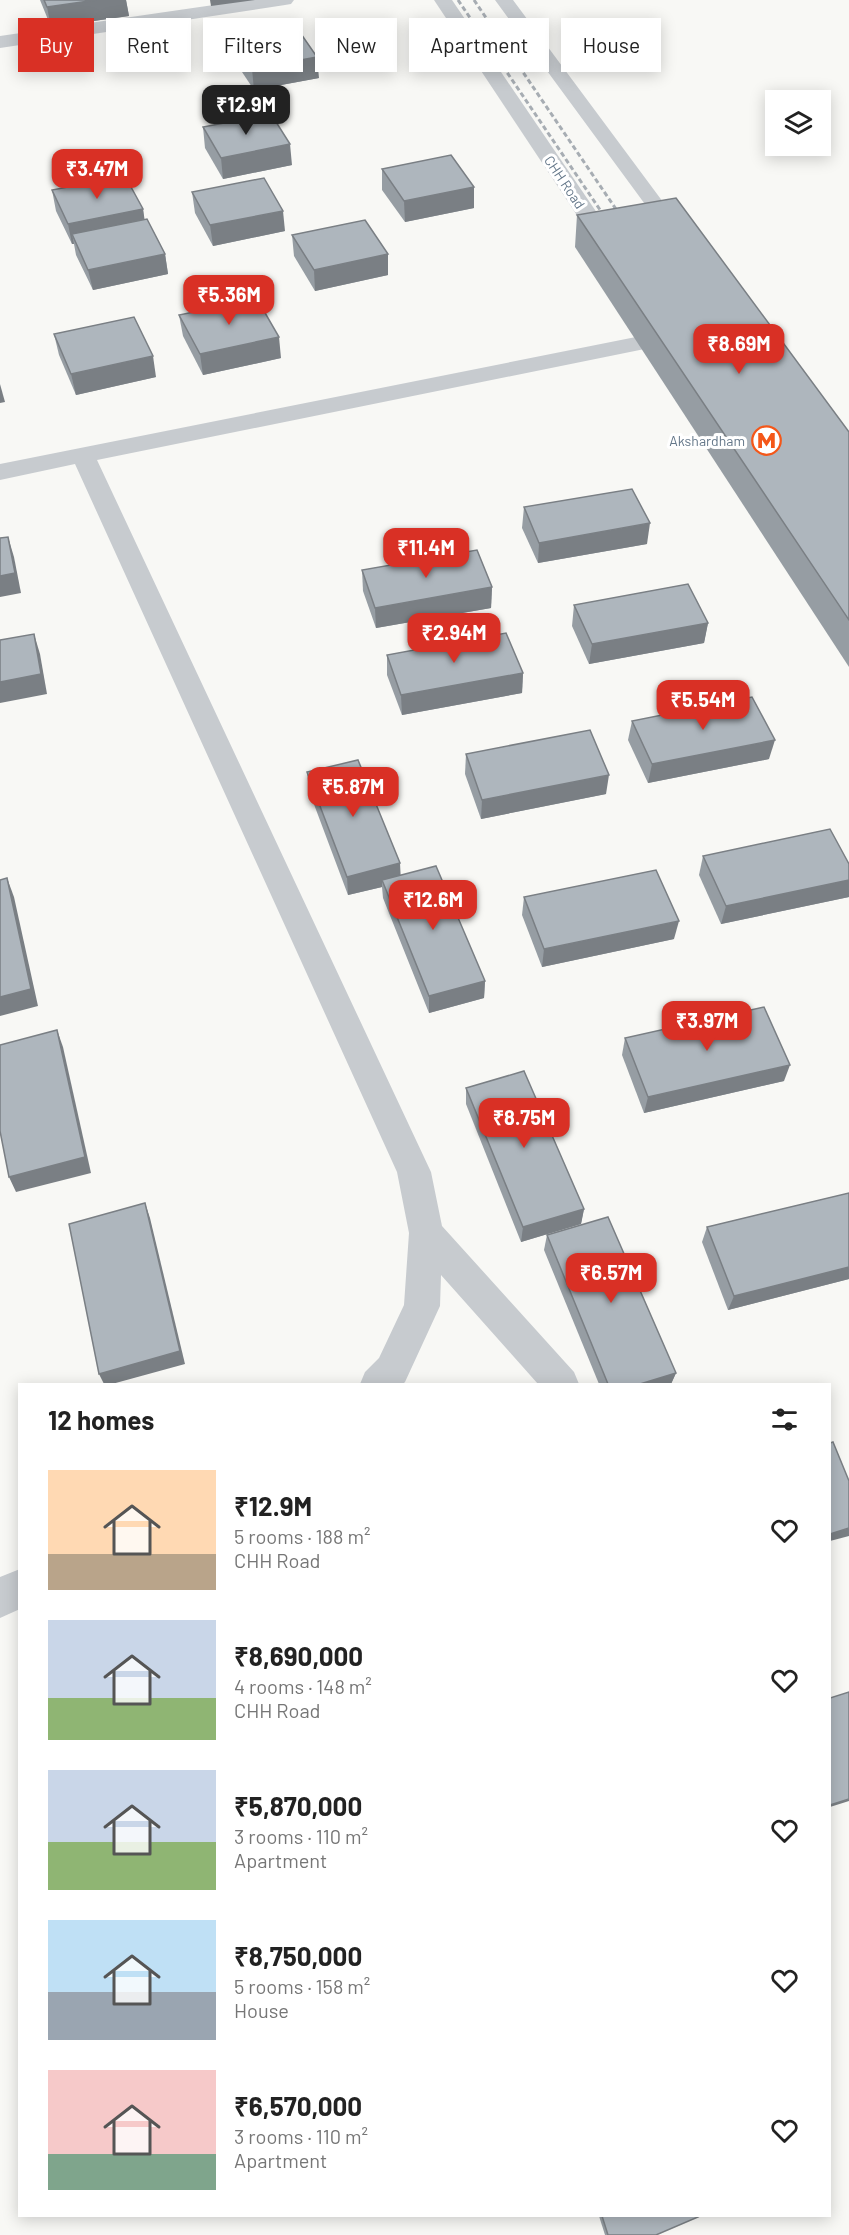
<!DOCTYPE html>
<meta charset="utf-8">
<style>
body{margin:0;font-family:Barlow,sans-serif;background:#f2f2f2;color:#222;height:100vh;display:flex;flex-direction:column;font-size:22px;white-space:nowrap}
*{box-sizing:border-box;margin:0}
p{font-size:20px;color:#767676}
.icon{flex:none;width:33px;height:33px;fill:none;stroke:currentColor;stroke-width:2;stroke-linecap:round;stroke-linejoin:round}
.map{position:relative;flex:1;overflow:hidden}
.sheet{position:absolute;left:18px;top:1383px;width:813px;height:834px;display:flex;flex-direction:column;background:#fff;border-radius:0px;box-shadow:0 3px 15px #0003}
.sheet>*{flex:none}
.guide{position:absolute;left:18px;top:18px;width:813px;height:54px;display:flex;gap:12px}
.buttons{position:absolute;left:765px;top:90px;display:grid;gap:12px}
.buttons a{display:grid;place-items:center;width:66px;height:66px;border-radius:0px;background:#fff;box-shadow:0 3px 15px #0003;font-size:30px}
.price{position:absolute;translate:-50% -51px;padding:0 14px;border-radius:12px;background:#d93025;color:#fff;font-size:20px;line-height:39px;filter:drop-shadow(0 2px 3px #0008)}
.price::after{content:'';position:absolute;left:50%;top:36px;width:18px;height:14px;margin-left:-9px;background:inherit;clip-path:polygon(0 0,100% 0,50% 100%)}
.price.on{background:#222;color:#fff}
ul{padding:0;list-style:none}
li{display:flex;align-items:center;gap:18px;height:150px;padding:0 30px}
li span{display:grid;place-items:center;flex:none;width:168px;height:120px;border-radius:0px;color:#555}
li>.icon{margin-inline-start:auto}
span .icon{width:72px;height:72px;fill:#fffc;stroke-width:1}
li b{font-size:26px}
h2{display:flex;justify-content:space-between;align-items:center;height:72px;padding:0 30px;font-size:26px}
.chip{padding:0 21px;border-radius:0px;background:#fff;box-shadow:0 3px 15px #0003;font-size:21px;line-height:54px}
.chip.on{background:#d93025;color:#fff}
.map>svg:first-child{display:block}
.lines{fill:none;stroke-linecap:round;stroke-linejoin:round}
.minor{fill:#c7cbcf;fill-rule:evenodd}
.rail{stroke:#a7adb3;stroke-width:3;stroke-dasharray:5 3;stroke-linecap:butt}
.wall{fill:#969da3}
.shaded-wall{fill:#7a7f84}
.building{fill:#aeb6bd;stroke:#7a7f84;stroke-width:1.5}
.labels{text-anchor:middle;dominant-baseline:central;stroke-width:6;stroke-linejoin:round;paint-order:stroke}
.far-street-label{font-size:14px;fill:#647789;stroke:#fff}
.far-poi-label{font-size:14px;fill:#647789;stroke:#fff;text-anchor:end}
</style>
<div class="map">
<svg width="849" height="2235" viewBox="0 0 849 2235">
<rect width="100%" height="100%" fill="#f8f8f5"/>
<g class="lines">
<!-- minor -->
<g class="minor">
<path d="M248 0H294L291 4 285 5 0 48V36Z"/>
<path d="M434 0H452L623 251 620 256 612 257 604 256Z"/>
<path d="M495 0H513L686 233 690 237 686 241 679 243 672 241Z"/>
<path d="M681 328 689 330 692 335 689 340 97 460 431 1172 442 1226 574 1372 579 1384H538L441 1275 440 1306 405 1382 403 1384H360L365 1372 379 1358 404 1305 409 1233 397 1172 75 464 0 480V464Z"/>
<path d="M20 1569V1609L0 1618V1577Z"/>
</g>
<!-- rail -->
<g class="rail">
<path d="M458 0 611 226"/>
<path d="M474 0 624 221"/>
</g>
</g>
<!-- wall -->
<g class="wall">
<path d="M40 0H126L129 16 51 27Z"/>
<path d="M234 42 319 78 254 90 236 63Z"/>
<path d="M203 127 292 165 223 179 205 148Z"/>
<path d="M382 169 474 187V208L405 222 382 190Z"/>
<path d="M52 190 143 209 144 220 165 254 168 274 93 290 76 255 74 244H72L56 211Z"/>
<path d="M192 192 285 231 213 246 195 213Z"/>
<path d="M577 215 849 432V667L575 247Z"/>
<path d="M292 235 388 254V275L315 291 294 256Z"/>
<path d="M179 315 281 358 203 375 183 336Z"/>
<path d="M54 334 156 377 76 395 59 355Z"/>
<path d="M524 507 647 544 538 563 522 528Z"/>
<path d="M362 570 492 587 491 608 376 628 363 591Z"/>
<path d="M574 605 708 623 704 643 589 664 572 626Z"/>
<path d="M387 655 523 673 522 693 402 715 387 675Z"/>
<path d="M632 721 769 759 648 783 628 740Z"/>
<path d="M466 754 606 794 481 819 465 774Z"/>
<path d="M307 772 400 875 485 981 484 998 429 1013 383 898 382 887 348 895 309 791Z"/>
<path d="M703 856 849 864V897L721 924 699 875Z"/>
<path d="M524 897 674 939 542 967 522 915Z"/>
<path d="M625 1038 784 1081 644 1113 622 1055Z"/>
<path d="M466 1088 584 1209 581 1224 521 1242 466 1104Z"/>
<path d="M849 1193V1279L728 1310 702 1242 707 1227Z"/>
<path d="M547 1235 676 1373 671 1384H599L544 1250Z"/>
<path d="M599 2216H697L656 2235H605Z"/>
</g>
<!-- shaded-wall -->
<g class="shaded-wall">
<path d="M96 0H126L129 16 51 27 47 7Z"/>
<path d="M210 0H255L211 6Z"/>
<path d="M317 57 319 78 254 90 252 69Z"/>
<path d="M290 144 292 165 223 179 221 158Z"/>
<path d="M474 187V208L405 222 404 201Z"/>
<path d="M143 209 146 229 72 234 74 244H72L68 224Z"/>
<path d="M283 211 285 231 213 246 210 225Z"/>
<path d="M165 254 168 274 93 290 88 270Z"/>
<path d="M388 254V275L315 291 314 270Z"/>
<path d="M279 337 281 358 203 375 200 354Z"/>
<path d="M153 356 156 377 76 395 71 374Z"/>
<path d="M0 384 5 402 0 403Z"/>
<path d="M650 523 647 544 538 563 539 543Z"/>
<path d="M8 537 14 557 21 593 0 597V576Z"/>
<path d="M492 587 491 608 376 628 375 608Z"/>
<path d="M708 623 704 643 589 664 592 644Z"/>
<path d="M34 634 40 654 47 694 0 703V682Z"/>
<path d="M523 673 522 693 402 715 401 695Z"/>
<path d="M775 740 769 759 648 783 652 764Z"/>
<path d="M609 775 606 794 481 819 482 800Z"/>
<path d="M400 863 401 882 382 880V887L348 895 347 877Z"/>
<path d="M7 878 14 897 38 1006 0 1016V997Z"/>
<path d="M849 880V897L721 924 726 906Z"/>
<path d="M679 921 674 939 542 967 544 949Z"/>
<path d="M485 981 484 998 429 1013V996Z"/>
<path d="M57 1030 63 1047 91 1173 16 1192 9 1177Z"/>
<path d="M790 1065 784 1081 644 1113 648 1097Z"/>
<path d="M145 1203 150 1218 185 1364 112 1384H104L99 1374Z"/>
<path d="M584 1209 581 1224 521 1242 523 1227Z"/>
<path d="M849 1267V1279L728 1310 734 1296Z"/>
<path d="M676 1373 671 1384H640Z"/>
<path d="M849 1528V1536L830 1541V1534Z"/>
<path d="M849 1799V1801L830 1807V1805Z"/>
</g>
<!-- building -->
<g class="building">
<path d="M44 0H96L47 7Z"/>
<path d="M299 31 317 57 252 69 234 42Z"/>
<path d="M271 114 290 144 221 158 203 127Z"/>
<path d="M451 155 474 187 404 201 382 169Z"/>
<path d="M125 176 143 209 68 224 52 190Z"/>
<path d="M264 178 283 211 210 225 192 192Z"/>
<path d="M676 198 849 432V620L577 215Z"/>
<path d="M147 219 165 254 88 270 72 234Z"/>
<path d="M365 220 388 254 314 270 292 235Z"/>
<path d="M257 299 279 337 200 354 179 315Z"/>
<path d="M134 317 153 356 71 374 54 334Z"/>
<path d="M632 489 650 523 539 543 524 507Z"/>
<path d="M8 537 15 573 0 576V538Z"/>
<path d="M477 550 492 587 375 608 362 570Z"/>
<path d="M688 584 708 623 592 644 574 605Z"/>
<path d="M506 633 523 673 401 695 387 655Z"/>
<path d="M34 634 41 674 0 682V640Z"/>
<path d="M752 697 775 740 652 764 632 721Z"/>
<path d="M590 730 609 775 482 800 466 754Z"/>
<path d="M358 760 400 863 347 877 307 772Z"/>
<path d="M830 829 849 864V880L726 906 703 856Z"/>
<path d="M436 866 485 981 429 996 382 880Z"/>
<path d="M656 870 679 921 544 949 524 897Z"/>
<path d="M7 878 31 989 0 997V880Z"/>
<path d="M764 1007 790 1065 648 1097 625 1038Z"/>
<path d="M57 1030 85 1157 9 1177 0 1131V1045Z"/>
<path d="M524 1071 584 1209 523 1227 466 1088Z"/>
<path d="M849 1193V1267L734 1296 707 1227Z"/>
<path d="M145 1203 180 1351 99 1374 69 1224Z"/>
<path d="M608 1217 676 1373 640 1384H608L547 1235Z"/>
<path d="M833 1442 849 1481V1528L830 1534V1443Z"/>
<path d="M849 1692V1799L830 1805V1698Z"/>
<path d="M602 2216H697L698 2217 656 2235H608Z"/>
</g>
<!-- icons -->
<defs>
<symbol id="metro-ring" viewBox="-11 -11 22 22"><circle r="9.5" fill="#fff" stroke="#f45719" stroke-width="1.5"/><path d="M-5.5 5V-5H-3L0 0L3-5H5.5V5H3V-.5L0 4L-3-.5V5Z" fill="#f45719"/></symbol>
</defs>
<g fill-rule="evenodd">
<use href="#metro-ring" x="750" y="424" width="33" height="33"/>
</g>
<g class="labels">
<!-- far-street labels -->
<g class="far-street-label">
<text transform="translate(565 182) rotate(56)">CHH Road</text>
</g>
<!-- far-poi labels -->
<g class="far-poi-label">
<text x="745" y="440">Akshardham</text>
</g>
</g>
</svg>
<div class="buttons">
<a><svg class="icon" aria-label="layers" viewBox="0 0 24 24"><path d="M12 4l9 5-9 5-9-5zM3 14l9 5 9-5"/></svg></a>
</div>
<b class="price on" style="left:246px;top:136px">₹12.9M</b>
<b class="price" style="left:97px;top:200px">₹3.47M</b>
<b class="price" style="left:229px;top:326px">₹5.36M</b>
<b class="price" style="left:739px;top:375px">₹8.69M</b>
<b class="price" style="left:426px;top:579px">₹11.4M</b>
<b class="price" style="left:454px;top:664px">₹2.94M</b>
<b class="price" style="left:703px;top:731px">₹5.54M</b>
<b class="price" style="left:353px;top:818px">₹5.87M</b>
<b class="price" style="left:433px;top:931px">₹12.6M</b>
<b class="price" style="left:707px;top:1052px">₹3.97M</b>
<b class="price" style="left:524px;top:1149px">₹8.75M</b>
<b class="price" style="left:611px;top:1304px">₹6.57M</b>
<div class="guide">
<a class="chip on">Buy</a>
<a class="chip">Rent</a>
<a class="chip">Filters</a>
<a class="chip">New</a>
<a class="chip">Apartment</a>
<a class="chip">House</a>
</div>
<section class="sheet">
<h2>12 homes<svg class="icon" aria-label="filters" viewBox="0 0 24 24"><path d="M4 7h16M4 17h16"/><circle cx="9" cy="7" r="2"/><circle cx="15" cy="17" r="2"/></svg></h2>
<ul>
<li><span style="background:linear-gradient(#ffd9b3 70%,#b9a48a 0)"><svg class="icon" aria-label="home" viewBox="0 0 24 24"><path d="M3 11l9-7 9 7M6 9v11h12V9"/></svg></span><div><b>₹12.9M</b><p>5 rooms · 188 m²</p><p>CHH Road</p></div><svg class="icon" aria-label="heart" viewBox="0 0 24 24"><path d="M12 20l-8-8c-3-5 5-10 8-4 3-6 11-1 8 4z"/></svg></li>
<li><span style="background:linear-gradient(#c9d6e8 65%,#8fb573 0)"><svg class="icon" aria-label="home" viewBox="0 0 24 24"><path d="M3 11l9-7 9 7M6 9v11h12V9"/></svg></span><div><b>₹8,690,000</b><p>4 rooms · 148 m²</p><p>CHH Road</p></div><svg class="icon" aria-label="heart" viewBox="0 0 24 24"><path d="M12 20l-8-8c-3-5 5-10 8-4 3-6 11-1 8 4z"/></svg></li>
<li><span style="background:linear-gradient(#c9d6e8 60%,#8fb573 0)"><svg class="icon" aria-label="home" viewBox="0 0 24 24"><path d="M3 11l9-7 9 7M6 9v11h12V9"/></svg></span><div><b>₹5,870,000</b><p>3 rooms · 110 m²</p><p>Apartment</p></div><svg class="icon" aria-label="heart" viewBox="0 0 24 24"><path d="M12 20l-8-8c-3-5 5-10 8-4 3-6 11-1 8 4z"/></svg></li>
<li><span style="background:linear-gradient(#bfe0f5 60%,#9aa5b1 0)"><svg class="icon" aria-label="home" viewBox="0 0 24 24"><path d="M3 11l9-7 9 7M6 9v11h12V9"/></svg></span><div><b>₹8,750,000</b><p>5 rooms · 158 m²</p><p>House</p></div><svg class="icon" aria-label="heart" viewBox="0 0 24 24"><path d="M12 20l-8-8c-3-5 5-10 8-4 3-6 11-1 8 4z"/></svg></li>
<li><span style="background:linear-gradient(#f6c9c9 70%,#7fa58c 0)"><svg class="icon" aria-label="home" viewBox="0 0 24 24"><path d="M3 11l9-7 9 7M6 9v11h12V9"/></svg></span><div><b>₹6,570,000</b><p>3 rooms · 110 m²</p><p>Apartment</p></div><svg class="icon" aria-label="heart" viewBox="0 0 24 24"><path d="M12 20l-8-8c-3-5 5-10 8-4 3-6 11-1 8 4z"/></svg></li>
</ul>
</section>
</div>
